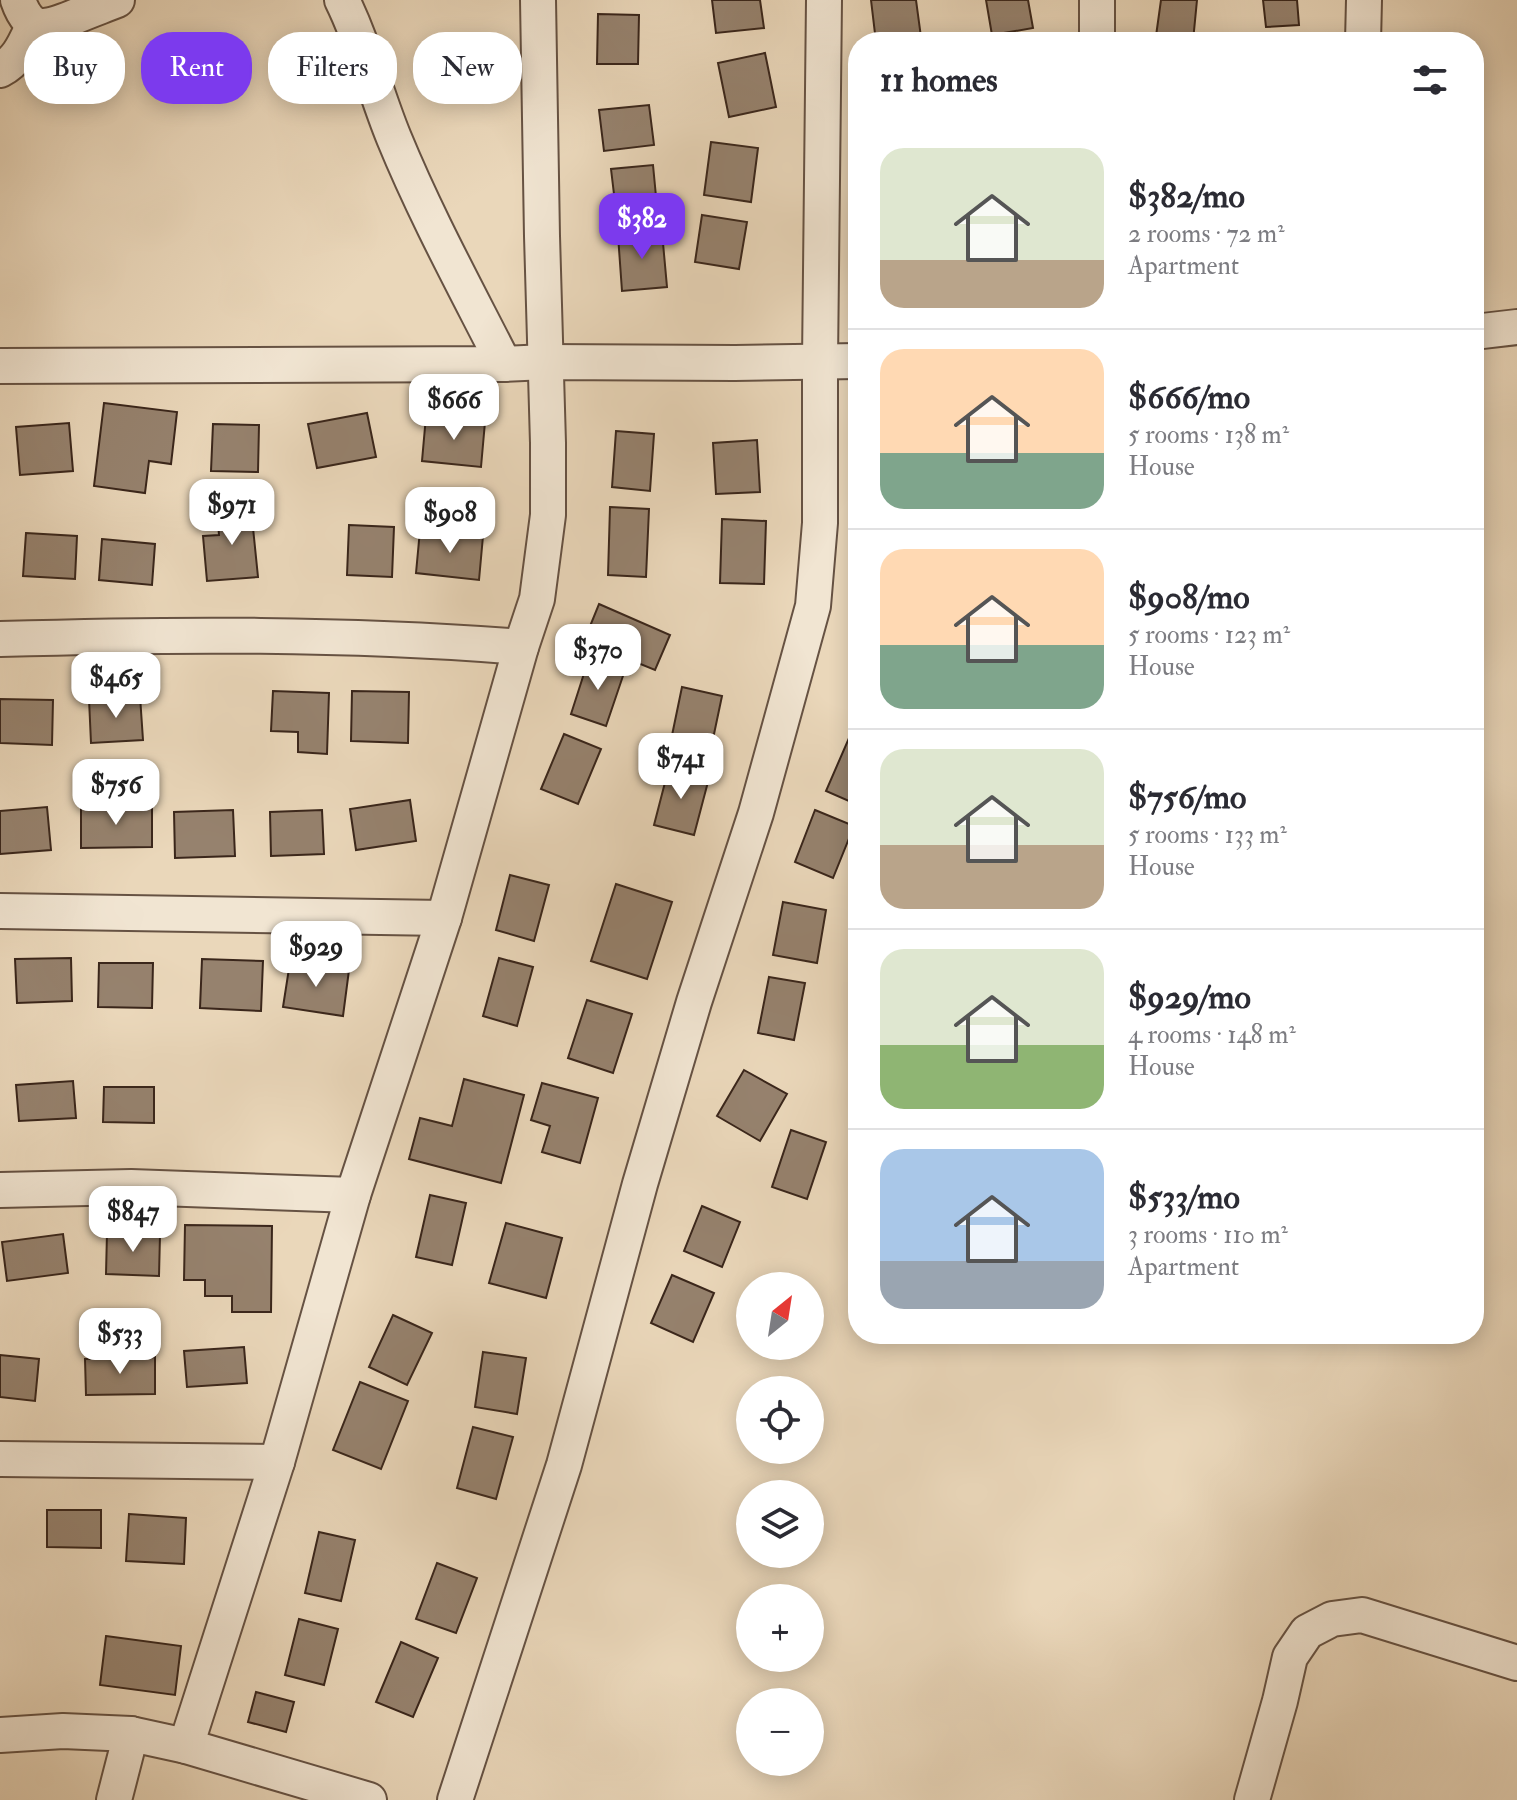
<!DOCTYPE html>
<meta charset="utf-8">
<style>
body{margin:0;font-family:"IM FELL Double Pica",serif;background:#f2f2f3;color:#2b2b33;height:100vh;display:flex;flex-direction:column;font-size:30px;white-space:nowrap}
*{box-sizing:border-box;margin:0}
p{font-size:26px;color:#7c7c81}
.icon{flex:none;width:44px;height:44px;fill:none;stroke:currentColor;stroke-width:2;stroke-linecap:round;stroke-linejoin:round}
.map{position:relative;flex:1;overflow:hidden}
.details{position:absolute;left:848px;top:32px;width:636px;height:1312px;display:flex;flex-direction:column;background:#fff;border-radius:32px;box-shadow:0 4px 20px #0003}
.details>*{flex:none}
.banner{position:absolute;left:24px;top:32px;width:704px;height:72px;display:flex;gap:16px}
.needle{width:52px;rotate:30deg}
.tools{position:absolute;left:736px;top:1272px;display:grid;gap:16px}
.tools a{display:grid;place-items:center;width:88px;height:88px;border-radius:50%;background:#fff;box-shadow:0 4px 20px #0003;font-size:40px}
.price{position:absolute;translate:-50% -68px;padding:0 18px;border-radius:16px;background:#fff;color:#222;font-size:26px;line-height:52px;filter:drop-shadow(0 2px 4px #0008)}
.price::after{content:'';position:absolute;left:50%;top:48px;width:24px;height:18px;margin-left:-12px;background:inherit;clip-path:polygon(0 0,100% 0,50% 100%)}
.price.on{background:#7c3aed;color:#fff}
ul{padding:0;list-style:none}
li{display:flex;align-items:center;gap:24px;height:200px;padding:0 32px}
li+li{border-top:2px solid #e1e1e2}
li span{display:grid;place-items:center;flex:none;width:224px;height:160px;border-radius:24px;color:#555}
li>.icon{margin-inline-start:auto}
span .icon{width:96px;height:96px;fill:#fffc;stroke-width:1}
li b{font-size:34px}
h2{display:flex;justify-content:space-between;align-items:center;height:96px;padding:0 32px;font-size:34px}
.chip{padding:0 28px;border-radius:32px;background:#fff;box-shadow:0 4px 20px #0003;font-size:28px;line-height:72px}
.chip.on{background:#7c3aed;color:#fff}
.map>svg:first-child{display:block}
.building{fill:#96826e;stroke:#3a261b;stroke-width:2}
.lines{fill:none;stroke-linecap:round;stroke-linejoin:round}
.minor-casing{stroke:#665243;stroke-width:38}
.minor{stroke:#f1e5d2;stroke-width:34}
</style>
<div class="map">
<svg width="1517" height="1800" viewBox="0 0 1517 1800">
<rect width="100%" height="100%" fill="#ead7ba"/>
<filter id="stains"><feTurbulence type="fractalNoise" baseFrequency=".0025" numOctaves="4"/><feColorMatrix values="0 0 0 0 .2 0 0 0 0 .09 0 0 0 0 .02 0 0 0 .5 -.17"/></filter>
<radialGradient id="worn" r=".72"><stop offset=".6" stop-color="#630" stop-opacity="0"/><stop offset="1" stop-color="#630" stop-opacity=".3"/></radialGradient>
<!-- building -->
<g class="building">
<path d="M712 0H760L764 28 716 33Z"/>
<path d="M871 0H916L921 37 876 42Z"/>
<path d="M986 0H1028L1033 28 992 35Z"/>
<path d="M1161 0H1197L1193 41 1156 36Z"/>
<path d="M1263 0H1297L1299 25 1266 27Z"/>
<path d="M598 14 639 15 638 64H597Z"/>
<path d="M765 53 776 107 729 117 718 63Z"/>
<path d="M649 105 654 145 604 151 599 110Z"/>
<path d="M711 142 758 148 751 202 704 195Z"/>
<path d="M653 165 657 207 616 211 611 169Z"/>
<path d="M702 215 747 222 739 269 695 262Z"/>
<path d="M662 232 667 287 622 291 618 235Z"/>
<path d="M104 403 177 412 171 464 149 461 145 493 94 486Z"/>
<path d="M367 413 376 457 317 468 308 424Z"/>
<path d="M426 416 485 422 481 467 422 461Z"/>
<path d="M69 423 73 471 20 475 16 427Z"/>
<path d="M213 424 259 425 258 472 211 471Z"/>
<path d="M616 431 654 434 650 491 612 487Z"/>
<path d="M757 440 760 492 716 494 713 443Z"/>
<path d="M610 507 649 509 646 577 608 575Z"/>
<path d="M251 508 258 577 207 581 203 536 219 535 217 511Z"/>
<path d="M722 519 766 521 764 584 720 583Z"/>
<path d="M349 525 394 527 392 577 347 575Z"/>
<path d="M420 530 483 536 479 580 416 573Z"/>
<path d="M26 533 77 536 75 579 23 576Z"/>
<path d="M102 539 155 544 152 585 99 580Z"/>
<path d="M599 604 670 635 655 670 584 641Z"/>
<path d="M589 658 625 670 606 726 571 714Z"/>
<path d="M682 687 722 696 710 753 670 745Z"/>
<path d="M273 691 329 693 327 754 298 752V732L271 731Z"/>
<path d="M352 691 409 692 408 743 351 741Z"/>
<path d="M140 696 143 740 91 743 89 699Z"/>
<path d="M0 699 53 700 52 745 0 743Z"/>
<path d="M564 734 601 749 578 804 541 789Z"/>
<path d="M849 738 858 742V805L826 791Z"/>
<path d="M669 767 709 778 694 835 654 825Z"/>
<path d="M410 800 416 841 356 850 350 809Z"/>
<path d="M81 806H152V847L81 848Z"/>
<path d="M47 807 51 850 0 854V811Z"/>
<path d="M233 810 235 856 175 858 174 812Z"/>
<path d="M322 810 324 854 271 856 270 812Z"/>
<path d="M815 810 854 826 833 878 795 862Z"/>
<path d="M510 875 549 885 534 941 496 930Z"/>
<path d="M616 884 672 902 647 979 591 961Z"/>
<path d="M783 902 826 910 817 963 773 955Z"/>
<path d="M71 958 72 1001 17 1003 15 959Z"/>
<path d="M499 958 533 967 517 1026 483 1016Z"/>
<path d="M202 959 263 961 261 1011 200 1008Z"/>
<path d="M290 962 349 970 343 1016 283 1007Z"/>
<path d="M99 963H153L152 1008 98 1007Z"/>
<path d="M769 977 805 983 794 1040 758 1033Z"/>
<path d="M587 1000 632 1014 613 1073 568 1058Z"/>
<path d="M744 1070 787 1094 760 1141 717 1116Z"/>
<path d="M464 1079 524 1095 501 1183 409 1159 420 1118 452 1126Z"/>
<path d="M73 1081 76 1118 19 1121 16 1085Z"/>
<path d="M542 1083 598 1098 580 1163 542 1152 550 1126 531 1120Z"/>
<path d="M104 1087H154V1123L103 1122Z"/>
<path d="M791 1130 826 1142 807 1199 772 1187Z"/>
<path d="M430 1195 466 1203 452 1265 416 1257Z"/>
<path d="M702 1206 740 1222 722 1267 684 1251Z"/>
<path d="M506 1223 562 1238 546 1298 489 1283Z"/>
<path d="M185 1225 272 1226 271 1312H232V1296H205V1280H184Z"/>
<path d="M107 1233 160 1235 159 1276 106 1274Z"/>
<path d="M63 1234 68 1273 7 1281 2 1242Z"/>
<path d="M672 1275 714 1293 693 1342 651 1323Z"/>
<path d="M393 1315 432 1333 407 1385 369 1367Z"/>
<path d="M244 1347 247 1383 187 1387 184 1351Z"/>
<path d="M483 1352 526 1358 517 1414 475 1407Z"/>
<path d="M0 1355 39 1359 35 1401 0 1397Z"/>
<path d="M155 1357V1394L86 1395 85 1359Z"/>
<path d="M360 1382 408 1401 381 1469 333 1450Z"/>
<path d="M473 1427 513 1437 496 1499 457 1488Z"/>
<path d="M47 1510H101V1548L47 1547Z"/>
<path d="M129 1514 186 1518 184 1564 126 1561Z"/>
<path d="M319 1532 355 1540 341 1601 305 1593Z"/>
<path d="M437 1563 477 1578 456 1633 416 1619Z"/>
<path d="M299 1619 338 1629 324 1685 285 1675Z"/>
<path d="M106 1636 181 1646 175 1695 100 1685Z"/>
<path d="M401 1642 438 1658 413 1717 376 1702Z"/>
<path d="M256 1692 294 1702 286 1732 248 1722Z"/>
</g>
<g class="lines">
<defs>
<g id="minor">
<path d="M18 0C30 35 46 28 74 17 88 11 102 6 117 0"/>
<path d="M342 0C364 44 375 92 394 138 426 216 466 289 504 364"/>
<path d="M1097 42V0"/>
<path d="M1363 42 1364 0"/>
<path d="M0 70C19 60 25 43 34 24"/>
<path d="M1474 332 1517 327"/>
<path d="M0 366 504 364 546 362 735 363 858 361"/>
<path d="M0 639C173 634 348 633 521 647"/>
<path d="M0 911 444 918"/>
<path d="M0 1190 131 1187 353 1195"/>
<path d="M0 1459 277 1462"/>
<path d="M0 1735 63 1731 131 1734 186 1746 369 1800"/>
<path d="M186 1746 277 1462 353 1195 444 918 521 647 537 599 548 515V443L542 236 538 0"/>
<path d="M114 1800 131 1734"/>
<path d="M455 1800 564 1465 640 1184 694 1002 756 813 813 606 820 523V361L824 0"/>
<path d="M1252 1800 1280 1701 1290 1657 1307 1632 1332 1619 1362 1615 1517 1663"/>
</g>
</defs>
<!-- minor casing -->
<use href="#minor" class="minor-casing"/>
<!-- minor -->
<use href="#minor" class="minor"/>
</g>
<rect width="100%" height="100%" filter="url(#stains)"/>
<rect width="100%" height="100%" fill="url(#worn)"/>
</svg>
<div class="tools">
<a><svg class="needle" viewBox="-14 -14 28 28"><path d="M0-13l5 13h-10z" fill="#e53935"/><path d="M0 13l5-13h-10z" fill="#7c7c81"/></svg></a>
<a><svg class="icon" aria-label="locate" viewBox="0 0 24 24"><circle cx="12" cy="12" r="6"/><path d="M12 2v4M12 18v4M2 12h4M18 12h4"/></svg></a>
<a><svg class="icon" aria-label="layers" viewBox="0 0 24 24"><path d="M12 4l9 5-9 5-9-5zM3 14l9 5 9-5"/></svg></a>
<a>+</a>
<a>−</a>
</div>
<b class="price on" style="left:642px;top:261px">$382</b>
<b class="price" style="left:454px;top:442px">$666</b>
<b class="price" style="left:232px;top:547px">$971</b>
<b class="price" style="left:450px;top:555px">$908</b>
<b class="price" style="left:598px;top:692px">$370</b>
<b class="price" style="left:116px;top:720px">$465</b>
<b class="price" style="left:681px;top:801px">$741</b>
<b class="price" style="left:116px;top:827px">$756</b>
<b class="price" style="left:316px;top:989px">$929</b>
<b class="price" style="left:133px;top:1254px">$847</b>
<b class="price" style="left:120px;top:1376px">$533</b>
<div class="banner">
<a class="chip">Buy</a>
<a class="chip on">Rent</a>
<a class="chip">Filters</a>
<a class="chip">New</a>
</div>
<section class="details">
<h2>11 homes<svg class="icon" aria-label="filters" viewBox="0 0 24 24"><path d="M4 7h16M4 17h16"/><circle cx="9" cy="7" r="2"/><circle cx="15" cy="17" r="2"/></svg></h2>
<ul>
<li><span style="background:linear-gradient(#dfe7d0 70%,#b9a48a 0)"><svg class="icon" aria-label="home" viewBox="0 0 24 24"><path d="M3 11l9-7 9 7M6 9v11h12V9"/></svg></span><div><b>$382/mo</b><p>2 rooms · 72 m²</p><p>Apartment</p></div></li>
<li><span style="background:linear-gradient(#ffd9b3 65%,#7fa58c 0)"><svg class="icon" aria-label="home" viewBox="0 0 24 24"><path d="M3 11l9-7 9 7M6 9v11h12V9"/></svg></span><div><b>$666/mo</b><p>5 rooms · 138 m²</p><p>House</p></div></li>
<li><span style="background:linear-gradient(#ffd9b3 60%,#7fa58c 0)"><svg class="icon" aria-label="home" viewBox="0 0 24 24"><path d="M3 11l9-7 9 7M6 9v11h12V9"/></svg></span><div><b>$908/mo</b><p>5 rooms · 123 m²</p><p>House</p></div></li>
<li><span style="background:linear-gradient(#dfe7d0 60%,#b9a48a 0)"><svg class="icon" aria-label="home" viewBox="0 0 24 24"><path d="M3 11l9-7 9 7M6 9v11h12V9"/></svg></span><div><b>$756/mo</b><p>5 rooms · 133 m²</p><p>House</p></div></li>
<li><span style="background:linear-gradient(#dfe7d0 60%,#8fb573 0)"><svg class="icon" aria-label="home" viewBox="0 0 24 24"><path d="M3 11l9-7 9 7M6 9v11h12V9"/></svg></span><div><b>$929/mo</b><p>4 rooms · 148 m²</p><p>House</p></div></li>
<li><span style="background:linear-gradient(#a9c7e8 70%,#9aa5b1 0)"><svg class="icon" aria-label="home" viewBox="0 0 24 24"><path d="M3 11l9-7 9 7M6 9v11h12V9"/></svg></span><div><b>$533/mo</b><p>3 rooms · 110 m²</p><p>Apartment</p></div></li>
</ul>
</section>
</div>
